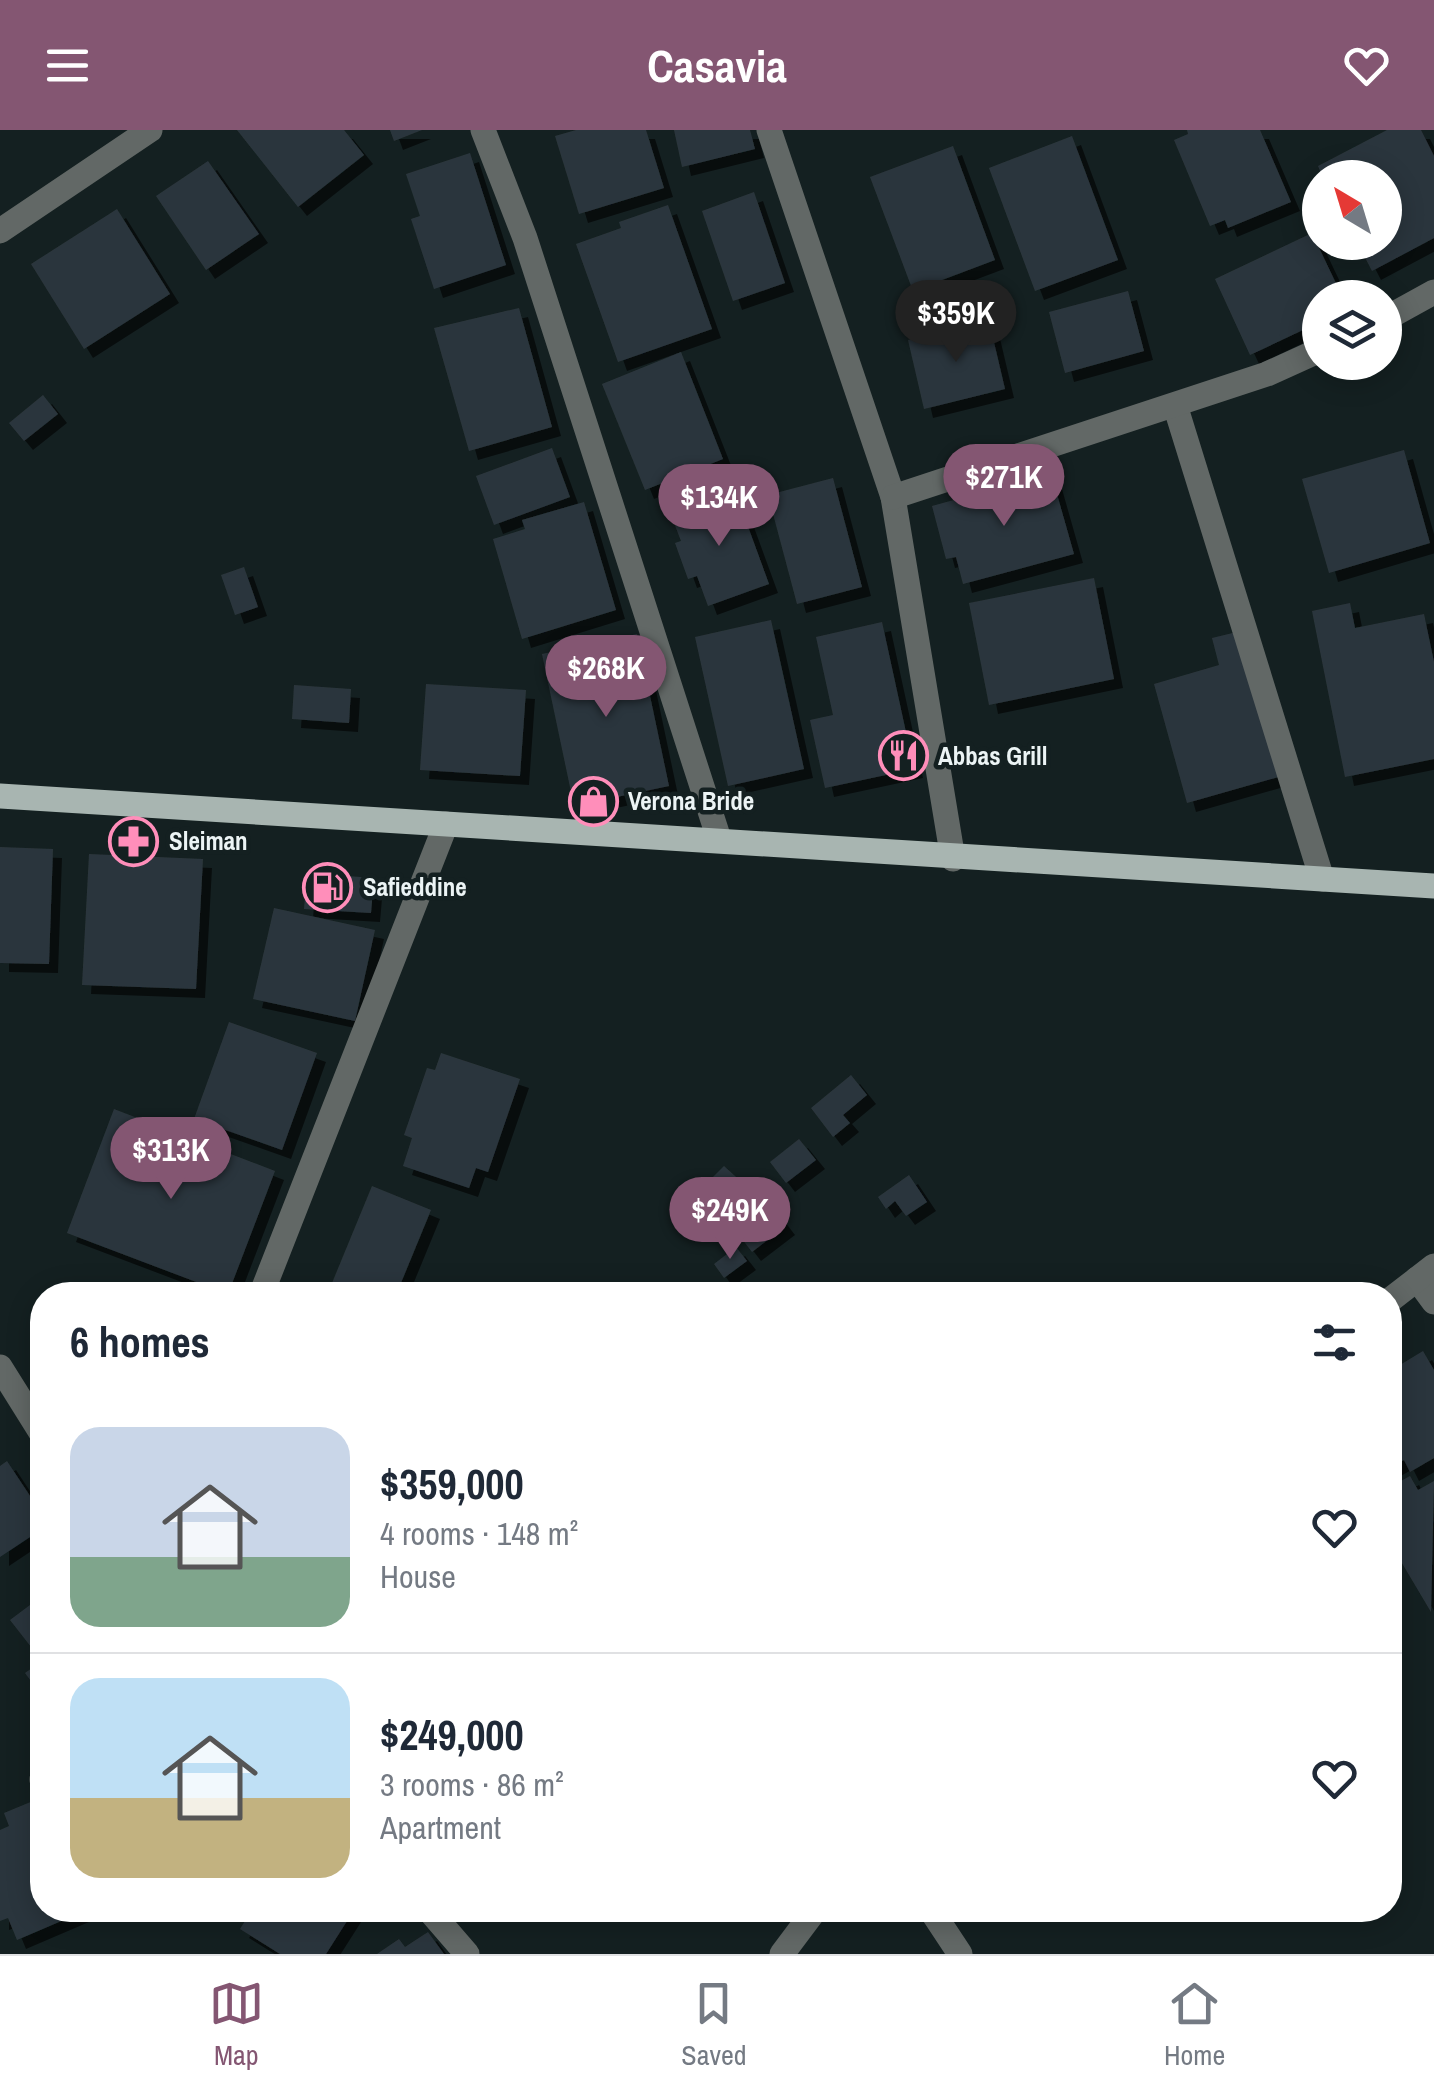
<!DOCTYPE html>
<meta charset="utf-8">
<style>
body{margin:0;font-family:"Archivo Narrow",sans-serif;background:#f2f2f3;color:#1f2937;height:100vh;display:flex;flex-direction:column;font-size:38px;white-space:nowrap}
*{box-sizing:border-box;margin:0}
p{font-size:32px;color:#747a83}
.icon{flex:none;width:55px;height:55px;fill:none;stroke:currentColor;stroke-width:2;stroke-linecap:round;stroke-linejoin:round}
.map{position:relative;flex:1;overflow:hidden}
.drawer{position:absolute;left:30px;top:1152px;width:1372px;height:640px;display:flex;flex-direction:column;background:#fff;border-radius:40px;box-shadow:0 5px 25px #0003}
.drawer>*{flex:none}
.needle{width:65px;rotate:322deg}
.controls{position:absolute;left:1302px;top:30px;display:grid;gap:20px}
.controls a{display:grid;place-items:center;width:100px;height:100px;border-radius:50%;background:#fff;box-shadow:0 5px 25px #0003;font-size:50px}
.price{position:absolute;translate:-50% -85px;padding:0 22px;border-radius:35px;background:#845672;color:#fff;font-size:32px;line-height:65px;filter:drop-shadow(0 2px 5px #0008)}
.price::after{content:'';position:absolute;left:50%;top:60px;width:30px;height:22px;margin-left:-15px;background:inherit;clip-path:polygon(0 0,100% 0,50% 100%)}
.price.on{background:#222;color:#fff}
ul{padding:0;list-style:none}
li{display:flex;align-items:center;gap:30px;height:250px;padding:0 40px}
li+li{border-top:2px solid #e0e1e3}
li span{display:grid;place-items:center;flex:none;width:280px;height:200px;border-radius:30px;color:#555}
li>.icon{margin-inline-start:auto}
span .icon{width:120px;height:120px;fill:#fffc;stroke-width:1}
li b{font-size:42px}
h2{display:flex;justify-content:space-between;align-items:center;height:120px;padding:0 40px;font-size:42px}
header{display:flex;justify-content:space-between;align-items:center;height:130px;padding:0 40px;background:#845672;color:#fff;font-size:45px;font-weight:800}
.dock{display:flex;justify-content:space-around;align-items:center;height:140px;border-top:2px solid #e0e1e3;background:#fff;font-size:28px;color:#747a83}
.dock a{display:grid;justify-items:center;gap:5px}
.dock .on{color:#845672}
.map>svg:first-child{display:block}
.building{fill:#2c363c;filter:url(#shadow)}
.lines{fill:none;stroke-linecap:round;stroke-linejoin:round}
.minor{stroke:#626866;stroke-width:25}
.primary{stroke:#a8b5b1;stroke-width:25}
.labels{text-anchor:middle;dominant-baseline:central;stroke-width:9;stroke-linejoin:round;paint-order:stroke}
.poi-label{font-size:25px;font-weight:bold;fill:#ecf4f5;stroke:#142021;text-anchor:start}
</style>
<header><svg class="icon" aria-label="menu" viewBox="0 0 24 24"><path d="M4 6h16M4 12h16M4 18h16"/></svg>Casavia<svg class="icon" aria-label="heart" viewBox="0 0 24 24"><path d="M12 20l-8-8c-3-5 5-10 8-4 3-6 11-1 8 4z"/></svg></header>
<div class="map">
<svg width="1434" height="1824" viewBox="0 0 1434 1824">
<defs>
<filter id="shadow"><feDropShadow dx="9" dy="9" stdDeviation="0" flood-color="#0009"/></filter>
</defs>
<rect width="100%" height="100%" fill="#142021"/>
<!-- building -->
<g class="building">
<path d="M237 0H344L364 25 298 77Z"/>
<path d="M390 0H422L394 11Z"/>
<path d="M576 0H646L664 58 579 84 555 6Z"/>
<path d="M674 0H750L755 19 682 37Z"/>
<path d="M1187 0H1260L1291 72 1228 98 1225 90 1210 96 1174 10 1188 4Z"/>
<path d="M1387 0H1421L1434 26V108L1372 141 1357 112H1385V48H1323L1318 36Z"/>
<path d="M1072 6 1118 130 1035 161 989 38Z"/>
<path d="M953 16 995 130 913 161 870 47Z"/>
<path d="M470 23 506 135 434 159 411 89 420 86 406 44Z"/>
<path d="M208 31 259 104 206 140 156 66Z"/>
<path d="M754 62 785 153 733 171 702 81Z"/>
<path d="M668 75 712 199 618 232 576 114 621 98 619 92Z"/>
<path d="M117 79 170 164 84 219 31 134Z"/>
<path d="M1312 103 1343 168H1320V192L1250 225 1215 149Z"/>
<path d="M1128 161 1144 221 1065 243 1049 182Z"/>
<path d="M519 178 552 297 469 321 434 198Z"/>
<path d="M989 191 1005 259 924 279 908 210Z"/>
<path d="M681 222 723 329 645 360 602 254Z"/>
<path d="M43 265 58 284 24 311 9 293Z"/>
<path d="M552 318 570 367 494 395 476 346Z"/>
<path d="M1404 320 1430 413 1329 443 1302 349Z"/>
<path d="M1051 343 1074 424 963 454 956 427 946 429 932 376Z"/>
<path d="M833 348 862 457 797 474 768 365Z"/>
<path d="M735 361 769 454 708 476 697 446 688 449 675 413 681 411 671 385Z"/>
<path d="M584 372 616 480 522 509 493 409 525 399 522 390Z"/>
<path d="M244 437 258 477 235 485 221 445Z"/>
<path d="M1094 448 1114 549 989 575 969 473Z"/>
<path d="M1350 473 1355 498 1424 484 1434 532V629L1345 647 1312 481Z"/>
<path d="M771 490 804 639 728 656 695 507Z"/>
<path d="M882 492 914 639 825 658 810 590 833 585 816 507Z"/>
<path d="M1241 501 1282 646 1187 673 1154 554 1219 535 1212 508Z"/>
<path d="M637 504 669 656 574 676 542 524Z"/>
<path d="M426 554 526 560 520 646 420 640Z"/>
<path d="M294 555 351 559 349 593 292 589Z"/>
<path d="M0 717 53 719 49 834 0 833Z"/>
<path d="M89 724 203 729 196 859 82 855Z"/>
<path d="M307 743 374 748 371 783 304 779Z"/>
<path d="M274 778 375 800 355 891 253 869Z"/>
<path d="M229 892 317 923 282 1020 194 989Z"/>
<path d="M441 923 520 949 488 1042 476 1038 469 1058 403 1036 412 1008 404 1005 427 938 435 940Z"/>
<path d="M851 945 867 965 843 985 850 993 833 1007 811 978Z"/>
<path d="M114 979 275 1041 228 1164 67 1103Z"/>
<path d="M799 1009 816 1030 786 1053 770 1032Z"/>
<path d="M724 1036 746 1056 726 1077 704 1056Z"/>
<path d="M909 1045 927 1072 906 1086 895 1071 886 1079 878 1067Z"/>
<path d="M372 1056 431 1080 396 1165H360L332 1153Z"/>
<path d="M776 1083 786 1096 752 1122 742 1109Z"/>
<path d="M736 1117 747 1131 724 1148 714 1134Z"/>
<path d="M1423 1221 1434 1240V1328L1410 1342 1404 1330 1390 1338V1241Z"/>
<path d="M7 1331 42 1384V1399L0 1427V1336Z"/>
<path d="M1410 1346 1418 1360 1434 1351 1431 1482 1390 1413V1357Z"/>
<path d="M42 1466V1566L25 1543 42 1531 10 1490Z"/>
<path d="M33 1671 38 1685 42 1683V1780H87L17 1810 8 1788 0 1791V1700L9 1696 4 1683Z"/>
<path d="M252 1780H354L326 1824H280L240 1799Z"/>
<path d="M428 1802 444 1824H377L399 1809 405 1817Z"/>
</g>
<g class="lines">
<!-- minor -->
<g class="minor">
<path d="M483 0 525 108 719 709"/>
<path d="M769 0 893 367 953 729"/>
<path d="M0 101 150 0"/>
<path d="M1385 189 1434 162"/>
<path d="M1175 275 1322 749"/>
<path d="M893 367 1267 244 1320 220"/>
<path d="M1417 1149 1434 1172"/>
<path d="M261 1165 446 694"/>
<path d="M1390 1170 1434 1136"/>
<path d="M0 1237 42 1304"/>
<path d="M42 1650V1649"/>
<path d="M429 1780 467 1824"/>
<path d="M931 1780 960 1824"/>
<path d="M782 1824 815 1780"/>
</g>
<!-- primary -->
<path class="primary" d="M0 666 1434 756"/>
</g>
<!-- icons -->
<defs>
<symbol id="restaurant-ring" viewBox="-11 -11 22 22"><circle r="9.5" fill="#142021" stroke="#ff8eba" stroke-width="1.5"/><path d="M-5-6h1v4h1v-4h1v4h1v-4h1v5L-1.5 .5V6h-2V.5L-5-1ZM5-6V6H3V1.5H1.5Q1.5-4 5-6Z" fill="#ff8eba"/></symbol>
<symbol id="shop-ring" viewBox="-11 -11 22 22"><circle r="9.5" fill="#142021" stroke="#ff8eba" stroke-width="1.5"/><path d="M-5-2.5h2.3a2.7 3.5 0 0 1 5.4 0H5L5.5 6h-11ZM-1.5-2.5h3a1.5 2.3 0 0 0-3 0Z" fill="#ff8eba"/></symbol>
<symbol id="pharmacy-ring" viewBox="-11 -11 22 22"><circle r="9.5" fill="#142021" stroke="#ff8eba" stroke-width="1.5"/><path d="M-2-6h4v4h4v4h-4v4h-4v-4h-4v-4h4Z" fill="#ff8eba"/></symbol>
<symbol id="fuel-ring" viewBox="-11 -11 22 22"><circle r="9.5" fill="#142021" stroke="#ff8eba" stroke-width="1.5"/><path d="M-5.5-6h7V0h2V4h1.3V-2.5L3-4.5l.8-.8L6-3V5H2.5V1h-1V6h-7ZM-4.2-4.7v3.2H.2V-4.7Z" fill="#ff8eba"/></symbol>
</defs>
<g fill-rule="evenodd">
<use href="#restaurant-ring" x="876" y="598" width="55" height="55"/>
<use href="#shop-ring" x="566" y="644" width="55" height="55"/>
<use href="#pharmacy-ring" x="106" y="684" width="55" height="55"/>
<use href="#fuel-ring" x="300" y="730" width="55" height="55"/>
</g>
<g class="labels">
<!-- poi labels -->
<g class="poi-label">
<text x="938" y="626">Abbas Grill</text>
<text x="628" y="671">Verona Bride</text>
<text x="169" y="711">Sleiman</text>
<text x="363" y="757">Safieddine</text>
</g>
</g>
</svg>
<div class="controls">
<a><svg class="needle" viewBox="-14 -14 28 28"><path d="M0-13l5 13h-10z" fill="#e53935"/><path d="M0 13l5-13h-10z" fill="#747a83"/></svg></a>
<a><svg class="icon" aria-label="layers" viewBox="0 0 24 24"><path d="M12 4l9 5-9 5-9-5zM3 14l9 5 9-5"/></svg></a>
</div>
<b class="price on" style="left:956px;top:235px">$359K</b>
<b class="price" style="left:1004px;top:399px">$271K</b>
<b class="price" style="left:719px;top:419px">$134K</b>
<b class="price" style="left:606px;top:590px">$268K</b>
<b class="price" style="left:171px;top:1072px">$313K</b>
<b class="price" style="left:730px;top:1132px">$249K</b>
<section class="drawer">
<h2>6 homes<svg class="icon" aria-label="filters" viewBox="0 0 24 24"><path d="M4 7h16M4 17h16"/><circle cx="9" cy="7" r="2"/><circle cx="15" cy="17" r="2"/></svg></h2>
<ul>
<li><span style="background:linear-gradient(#c9d6e8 65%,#7fa58c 0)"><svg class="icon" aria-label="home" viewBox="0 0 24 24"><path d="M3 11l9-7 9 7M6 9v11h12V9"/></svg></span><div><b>$359,000</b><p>4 rooms · 148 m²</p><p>House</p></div><svg class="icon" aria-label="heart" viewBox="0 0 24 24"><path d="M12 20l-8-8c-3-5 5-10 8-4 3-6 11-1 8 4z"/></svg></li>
<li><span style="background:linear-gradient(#bfe0f5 60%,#c2b280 0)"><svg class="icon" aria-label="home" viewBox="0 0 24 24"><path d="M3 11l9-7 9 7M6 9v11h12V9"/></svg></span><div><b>$249,000</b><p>3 rooms · 86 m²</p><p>Apartment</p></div><svg class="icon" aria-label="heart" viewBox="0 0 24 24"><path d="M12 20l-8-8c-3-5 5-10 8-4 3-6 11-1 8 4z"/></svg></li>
</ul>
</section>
</div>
<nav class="dock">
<a class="on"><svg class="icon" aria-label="map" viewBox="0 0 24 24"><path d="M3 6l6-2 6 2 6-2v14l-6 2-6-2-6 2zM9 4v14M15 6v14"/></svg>Map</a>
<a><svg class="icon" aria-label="saved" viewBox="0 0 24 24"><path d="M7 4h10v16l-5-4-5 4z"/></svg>Saved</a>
<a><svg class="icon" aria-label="home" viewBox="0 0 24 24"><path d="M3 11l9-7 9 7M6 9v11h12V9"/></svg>Home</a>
</nav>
